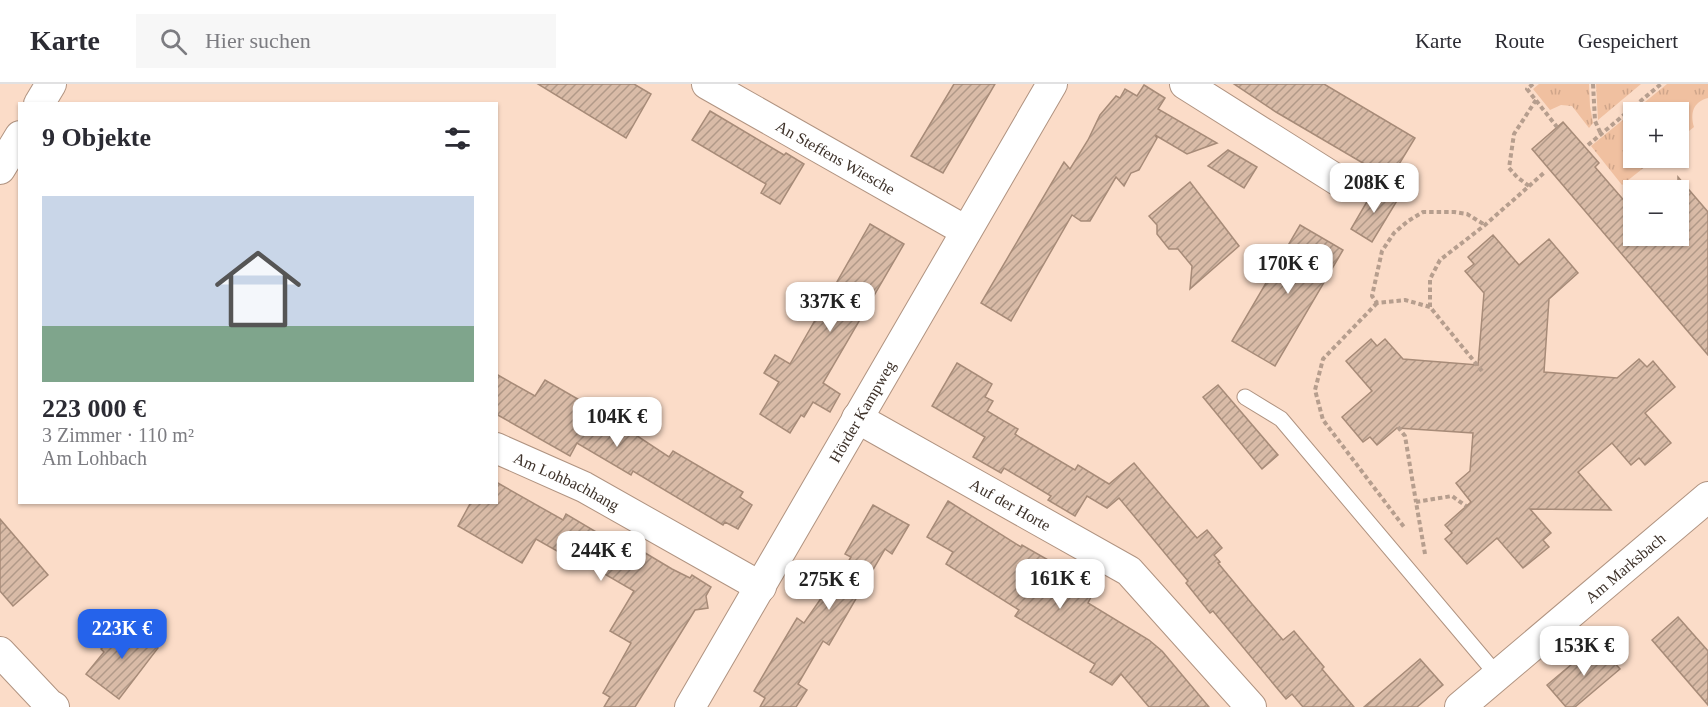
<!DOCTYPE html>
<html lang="de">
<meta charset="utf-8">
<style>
body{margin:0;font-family:Georgia,serif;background:#f7f7f7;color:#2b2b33;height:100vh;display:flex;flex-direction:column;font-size:22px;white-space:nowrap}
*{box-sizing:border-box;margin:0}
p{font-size:20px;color:#7c7c81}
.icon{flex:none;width:33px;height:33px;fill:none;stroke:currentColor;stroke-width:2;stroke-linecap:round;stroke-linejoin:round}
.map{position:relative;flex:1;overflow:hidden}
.drawer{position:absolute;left:18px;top:18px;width:480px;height:402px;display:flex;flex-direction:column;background:#fff;border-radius:0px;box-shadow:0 2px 4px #0004}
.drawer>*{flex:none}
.buttons{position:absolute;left:1623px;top:18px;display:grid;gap:12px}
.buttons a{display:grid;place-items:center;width:66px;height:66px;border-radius:0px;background:#fff;box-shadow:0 2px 4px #0004;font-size:30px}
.price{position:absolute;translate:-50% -51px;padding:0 14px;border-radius:12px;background:#fff;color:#222;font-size:20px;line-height:39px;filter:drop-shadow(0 2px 3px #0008)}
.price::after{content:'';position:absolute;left:50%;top:36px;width:18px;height:14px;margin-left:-9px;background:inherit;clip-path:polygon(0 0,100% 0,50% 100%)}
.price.active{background:#2563eb;color:#fff}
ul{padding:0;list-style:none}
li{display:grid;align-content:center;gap:12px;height:318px;padding:0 24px}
li span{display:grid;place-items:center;height:186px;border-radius:0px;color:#555}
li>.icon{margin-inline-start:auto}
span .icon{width:108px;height:108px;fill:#fffc;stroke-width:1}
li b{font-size:26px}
h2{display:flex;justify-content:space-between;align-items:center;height:72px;padding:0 24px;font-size:26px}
header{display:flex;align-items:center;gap:36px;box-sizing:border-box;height:84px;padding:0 30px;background:#fff;border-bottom:2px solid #e1e1e2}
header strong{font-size:28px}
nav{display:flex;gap:33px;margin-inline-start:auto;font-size:21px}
.search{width:420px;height:54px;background:#f7f7f7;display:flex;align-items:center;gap:15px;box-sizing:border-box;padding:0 21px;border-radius:0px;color:#7c7c81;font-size:22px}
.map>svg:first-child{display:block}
.grass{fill:url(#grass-tufts)}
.building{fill:url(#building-hatch);stroke:#a78b78;stroke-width:1.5}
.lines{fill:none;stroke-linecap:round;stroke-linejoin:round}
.service-casing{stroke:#b09380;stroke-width:17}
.minor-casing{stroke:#b09380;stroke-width:32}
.path{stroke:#b69e8e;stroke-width:4;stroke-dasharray:4.5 3;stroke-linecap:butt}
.service{stroke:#fff;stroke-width:15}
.minor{stroke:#fff;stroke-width:30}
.labels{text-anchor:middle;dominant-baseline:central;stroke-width:6;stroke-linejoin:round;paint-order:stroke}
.street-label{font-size:16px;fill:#3d3129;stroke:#ffece0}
</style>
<header>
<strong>Karte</strong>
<div class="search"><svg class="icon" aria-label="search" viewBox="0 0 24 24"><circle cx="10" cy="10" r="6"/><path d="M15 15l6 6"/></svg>Hier suchen</div>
<nav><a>Karte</a><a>Route</a><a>Gespeichert</a></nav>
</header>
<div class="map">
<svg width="1708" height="623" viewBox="0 0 1708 623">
<defs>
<pattern id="grass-tufts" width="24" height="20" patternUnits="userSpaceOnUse" patternTransform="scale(1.5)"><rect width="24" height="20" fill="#f0c0a0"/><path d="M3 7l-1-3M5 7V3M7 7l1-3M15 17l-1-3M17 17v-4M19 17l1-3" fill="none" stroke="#cfa58a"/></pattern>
<pattern id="building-hatch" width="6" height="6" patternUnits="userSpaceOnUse" patternTransform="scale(1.5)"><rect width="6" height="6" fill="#d9bba7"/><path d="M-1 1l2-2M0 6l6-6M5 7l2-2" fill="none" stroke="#b19988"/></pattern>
</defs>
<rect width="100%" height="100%" fill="#fbdcc8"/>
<!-- grass -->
<g class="grass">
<path d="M1539 0H1589L1590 22 1593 39 1589 44 1572 22 1561 21 1550 26 1533 5Z"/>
<path d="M1596 0H1641L1598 36Z"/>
<path d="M1667 0H1708V14C1693 18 1690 29 1694 43L1679 55 1678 28H1634V74H1656L1622 101 1591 62Z"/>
</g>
<!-- building -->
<g class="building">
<path d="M538 0H634L651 10 626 54Z"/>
<path d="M954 0H995L943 89 911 72Z"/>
<path d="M1234 0H1324L1415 54 1390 95 1276 28Z"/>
<path d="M1144 1 1165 14 1158 25 1217 59 1187 70 1155 51 1157 54 1139 86 1131 89 1124 102 1116 93 1090 137H1081L1072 131 1011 237 981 219 1064 78 1070 85 1088 56 1100 31 1116 12 1120 14 1125 5 1137 12Z"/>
<path d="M710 27 784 71 786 69 804 80 780 120 761 109 766 100 692 56Z"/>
<path d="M1563 38 1599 79 1595 83 1634 128V152H1678V93L1708 128V271L1532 65Z"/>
<path d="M1228 66 1257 83 1244 104 1208 82Z"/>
<path d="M1190 98 1239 162 1190 205 1192 182 1178 165H1169L1157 150V141L1149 132Z"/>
<path d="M1376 102 1398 115 1372 158 1351 145Z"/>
<path d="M870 140 904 160 823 299 840 310 830 328 813 318 804 333 801 331 790 349 760 330 779 298 764 289 775 271 790 280Z"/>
<path d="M1300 141 1343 166 1275 282 1232 257Z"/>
<path d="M1493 151 1519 181 1549 155 1578 189 1549 215 1544 288 1617 294 1639 275 1647 283 1653 277 1675 303 1645 329 1671 359 1645 381 1639 374 1631 381 1612 359 1578 388 1611 426 1530 425 1551 449 1543 456 1549 463 1523 484 1497 454 1467 480 1445 455 1452 449 1445 441 1471 418 1456 399 1470 387 1473 349 1397 344 1377 361 1370 353 1363 358 1342 333 1372 307 1346 277 1371 255 1377 262 1385 255 1403 275 1478 281 1484 209 1465 187 1474 180 1468 173Z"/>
<path d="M957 279 992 300 985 313 993 317 987 327 1018 345 1015 350 1021 354 1075 386 1078 381 1109 400 1134 379 1197 454 1207 446 1222 464 1214 471 1220 478 1218 479 1252 520 1283 556 1294 547 1324 583 1322 585 1354 623H1303L1292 610 1286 615 1213 527 1210 529 1186 499 1188 497 1119 414 1107 424 1087 412 1075 432 1048 416 1051 412 1004 384 1001 389 973 373 985 353 932 322Z"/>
<path d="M496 290 535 312 545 296 607 332 669 373 673 367 743 408 740 413 752 421 738 445 725 438 723 441 633 387 631 391 577 359 570 372 496 330Z"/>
<path d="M1218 301 1278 371 1262 385 1203 313Z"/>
<path d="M496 398 563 436 566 430 618 461 619 458 630 464 632 461 672 485 690 494 692 491 711 503 706 512 708 524 695 526 635 623H604L610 613 603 609 631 559 610 547 634 507 591 482V484L581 478 580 480 536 455 522 479 458 442 471 418H496Z"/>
<path d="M948 417 1021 463 1022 461 1050 477 1045 486 1091 513 1088 519 1149 556 1162 567 1209 623H1149L1121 590 1112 601 1090 588 1095 580 1015 532 1019 526 946 480 953 468 927 453Z"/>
<path d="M873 421 909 441 892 470 885 465 829 561 823 557 798 600 807 606 796 623H760L765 614 754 607 768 583 797 534 804 539 824 510 828 512 851 473 845 470Z"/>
<path d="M0 435 48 491 13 522 0 507Z"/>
<path d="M1678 533 1708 567V621L1652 556Z"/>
<path d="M123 537 158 564 119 615 86 590 104 568 101 565Z"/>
<path d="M1597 559 1620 585 1575 623H1566L1547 601Z"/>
<path d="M1420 575 1443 601 1417 623H1364Z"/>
</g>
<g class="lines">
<defs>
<path id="service" d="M1245 313 1281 335 1498 592"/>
<g id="minor">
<path id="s1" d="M707 0 966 147"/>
<path d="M1185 0 1342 99"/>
<path d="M39 20 51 0"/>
<path d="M0 85 20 52"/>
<path id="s2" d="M857 334 1129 487 1251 623"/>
<path id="s3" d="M496 364 584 403 761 503"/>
<path d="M0 568 49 620 54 623"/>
<path id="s4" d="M690 623 1052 0"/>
<path id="s5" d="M1460 623 1708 413"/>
</g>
</defs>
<!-- service casing -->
<use href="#service" class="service-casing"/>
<!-- minor casing -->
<use href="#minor" class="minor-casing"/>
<!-- path -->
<g class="path">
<path d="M1533 0 1527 5 1557 43"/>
<path d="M1593 0 1595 37 1601 50"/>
<path d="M1588 61 1661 0"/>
<path d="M1529 102 1517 93 1509 84 1514 50 1536 16"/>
<path d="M1377 219 1323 275 1315 306 1323 336 1404 443"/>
<path d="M1430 223V195L1440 176 1485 141 1545 88"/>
<path d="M1482 287 1430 223 1405 216 1377 219 1372 212 1382 167 1394 149 1408 137 1423 128H1454L1467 130 1485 141"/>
<path d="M1398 343 1405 352 1416 418"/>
<path d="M1425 470 1416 418 1452 412 1466 422"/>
</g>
<!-- service -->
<use href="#service" class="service"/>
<!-- minor -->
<use href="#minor" class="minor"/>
</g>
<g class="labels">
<!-- street labels -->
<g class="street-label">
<text stroke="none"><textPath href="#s1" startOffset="148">An Steffens Wiesche</textPath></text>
<text stroke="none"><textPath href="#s4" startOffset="342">Hörder Kampweg</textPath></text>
<text stroke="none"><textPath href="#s3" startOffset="78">Am Lohbachhang</textPath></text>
<text stroke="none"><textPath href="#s2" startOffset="176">Auf der Horte</textPath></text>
<text stroke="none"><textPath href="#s5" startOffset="216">Am Marksbach</textPath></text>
</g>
</g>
</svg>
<div class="buttons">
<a>+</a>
<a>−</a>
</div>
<b class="price" style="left:1374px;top:130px">208K €</b>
<b class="price" style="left:1288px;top:211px">170K €</b>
<b class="price" style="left:830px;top:249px">337K €</b>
<b class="price" style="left:617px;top:364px">104K €</b>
<b class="price" style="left:601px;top:498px">244K €</b>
<b class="price" style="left:1060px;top:526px">161K €</b>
<b class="price" style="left:829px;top:527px">275K €</b>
<b class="price active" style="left:122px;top:576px">223K €</b>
<b class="price" style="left:1584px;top:593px">153K €</b>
<section class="drawer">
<h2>9 Objekte<svg class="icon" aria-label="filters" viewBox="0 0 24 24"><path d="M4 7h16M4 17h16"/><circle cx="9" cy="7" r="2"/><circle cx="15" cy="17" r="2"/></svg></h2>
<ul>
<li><span style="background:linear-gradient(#c9d6e8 70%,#7fa58c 0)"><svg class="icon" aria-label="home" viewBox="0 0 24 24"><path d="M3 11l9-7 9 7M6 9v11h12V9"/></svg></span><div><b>223 000 €</b><p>3 Zimmer · 110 m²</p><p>Am Lohbach</p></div></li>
</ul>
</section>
</div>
